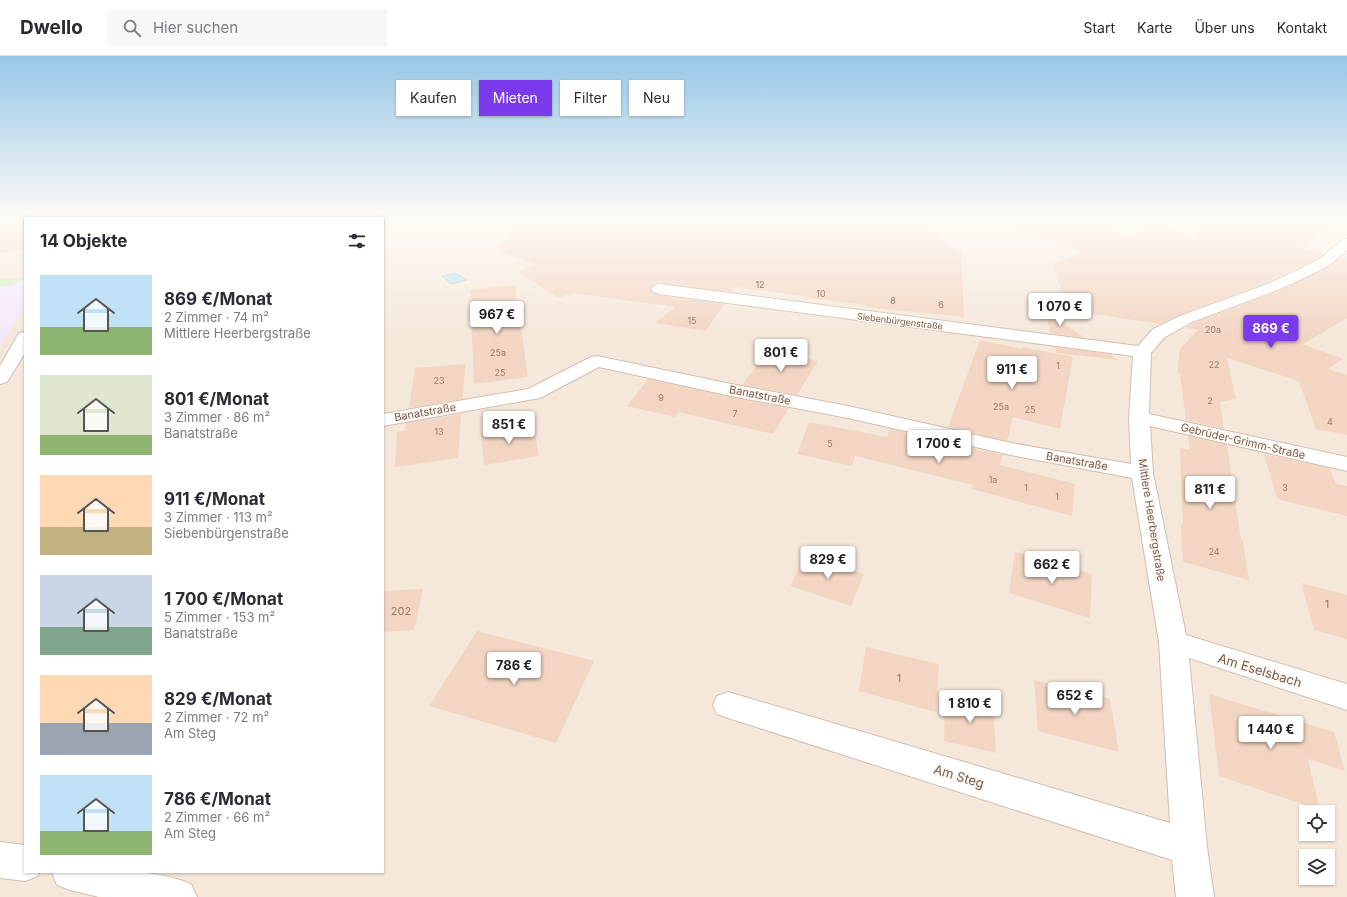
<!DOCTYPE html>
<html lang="de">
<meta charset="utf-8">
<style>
body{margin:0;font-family:Inter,sans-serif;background:#f7f7f7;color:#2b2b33;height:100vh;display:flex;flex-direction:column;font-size:15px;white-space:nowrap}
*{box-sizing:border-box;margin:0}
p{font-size:13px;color:#7c7c81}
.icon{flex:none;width:22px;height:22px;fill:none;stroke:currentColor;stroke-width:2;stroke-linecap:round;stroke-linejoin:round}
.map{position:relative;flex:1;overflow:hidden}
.side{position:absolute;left:24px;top:161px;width:360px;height:656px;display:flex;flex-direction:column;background:#fff;border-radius:0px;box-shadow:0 1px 3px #0004}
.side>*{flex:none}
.hud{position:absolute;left:396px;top:24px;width:380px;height:36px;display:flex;gap:8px}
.buttons{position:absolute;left:1299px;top:749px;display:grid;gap:8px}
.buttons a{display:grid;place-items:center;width:36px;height:36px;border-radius:0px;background:#fff;box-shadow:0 1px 3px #0004;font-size:20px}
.price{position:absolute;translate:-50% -34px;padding:0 9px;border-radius:4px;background:#fff;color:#222;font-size:13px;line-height:26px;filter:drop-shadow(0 1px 2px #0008)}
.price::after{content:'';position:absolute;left:50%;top:24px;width:12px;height:9px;margin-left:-6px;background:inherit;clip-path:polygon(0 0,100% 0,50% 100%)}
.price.on{background:#7c3aed;color:#fff}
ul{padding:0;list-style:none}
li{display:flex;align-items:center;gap:12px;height:100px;padding:0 16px}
li span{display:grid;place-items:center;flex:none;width:112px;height:80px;border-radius:0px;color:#555}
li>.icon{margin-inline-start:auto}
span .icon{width:48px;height:48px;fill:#fffc;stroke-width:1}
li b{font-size:17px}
h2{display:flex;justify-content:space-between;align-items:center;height:48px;padding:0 16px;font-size:17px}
.chip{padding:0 14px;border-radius:0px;background:#fff;box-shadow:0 1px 3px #0004;font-size:14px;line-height:36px}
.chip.on{background:#7c3aed;color:#fff}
header{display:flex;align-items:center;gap:24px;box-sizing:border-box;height:56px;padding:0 20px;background:#fff;border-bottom:1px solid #e1e1e2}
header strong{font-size:19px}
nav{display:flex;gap:22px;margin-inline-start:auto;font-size:14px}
.search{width:280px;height:36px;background:#f7f7f7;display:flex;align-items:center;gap:10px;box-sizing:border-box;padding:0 14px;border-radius:0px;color:#7c7c81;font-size:15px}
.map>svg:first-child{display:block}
.residential{fill:#f5e8da;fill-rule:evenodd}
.education{fill:#f3e8fa}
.green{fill:#d8ecc9}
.water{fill:#bfe3e8;stroke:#a5d3da}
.building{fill:#f3d5c3}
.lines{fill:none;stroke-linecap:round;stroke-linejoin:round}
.minor-casing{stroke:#d1beb0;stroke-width:2}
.tertiary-casing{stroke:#d1beb0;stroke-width:2}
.minor{fill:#fff;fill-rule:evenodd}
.tertiary{fill:#fff;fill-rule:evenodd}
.labels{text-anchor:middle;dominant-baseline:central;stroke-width:3;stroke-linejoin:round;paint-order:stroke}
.number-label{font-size:9px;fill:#987a6a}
.far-street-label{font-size:9px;fill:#7a5c4d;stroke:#fffaf3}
.street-label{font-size:11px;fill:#7a5c4d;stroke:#fffaf3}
.near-number-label{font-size:11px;fill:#987a6a}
.near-street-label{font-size:13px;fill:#7a5c4d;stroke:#fffaf3}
</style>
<header>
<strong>Dwello</strong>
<div class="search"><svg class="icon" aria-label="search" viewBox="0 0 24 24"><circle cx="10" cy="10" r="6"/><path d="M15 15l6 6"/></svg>Hier suchen</div>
<nav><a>Start</a><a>Karte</a><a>Über uns</a><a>Kontakt</a></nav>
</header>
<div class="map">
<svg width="1347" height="841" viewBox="0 0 1347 841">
<rect width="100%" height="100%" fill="#fdf6ec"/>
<!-- residential -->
<path class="residential" d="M0 162H25V816H383V162H1347V841H0ZM1306 756H1328V778H1306ZM1306 800H1328V822H1306Z"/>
<!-- education -->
<path class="education" d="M25 221V251L0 290V223Z"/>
<!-- green -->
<path class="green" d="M25 221V223L13 229 0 231V223Z"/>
<!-- water -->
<path class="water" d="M455 217 467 224 451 228 442 220Z"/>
<!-- building -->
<g class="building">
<path d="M14 162H25V194L0 197V168Z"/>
<path d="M531 162 578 167 584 162H912L961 196 964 261 866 251 867 249 802 241 803 240 735 231 732 236 659 227 653 229 650 233 653 237 658 239 724 248 706 275 655 267 676 251 573 237 558 242 517 215 536 209 493 192Z"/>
<path d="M998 162H1080L1129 181 1156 170 1196 182 1199 162H1345L1300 192 1323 198 1320 201 1269 226 1179 259 1160 268 1068 254 1052 208 1083 197 998 165Z"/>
<path d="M1340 202 1347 204V262L1303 288 1343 303 1328 313 1347 319V379L1316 373 1299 325 1227 302 1236 343 1220 346 1224 373 1186 364 1180 318 1177 317 1180 293 1198 274 1185 272 1193 267 1281 234 1332 209Z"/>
<path d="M515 229 528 321 474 328 470 234Z"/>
<path d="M1044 254 1085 282 1051 277Z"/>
<path d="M980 284 1022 293 1023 291 1073 301 1060 373 1013 361 1007 385 948 371Z"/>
<path d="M1055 291 1110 298 1118 304 1056 297Z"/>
<path d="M768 294 818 305 797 339 742 329Z"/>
<path d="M465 308 463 343 409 352 415 312Z"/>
<path d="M648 323 731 341 789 352 773 378 678 356 675 361 627 350Z"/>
<path d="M461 358 458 402 395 411 397 376 405 375 406 367Z"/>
<path d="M809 366 887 381 890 373 1003 399 1000 409 1075 428 1072 460 972 433 973 429 855 400 852 410 797 398Z"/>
<path d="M533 369 539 400 484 409 481 377Z"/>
<path d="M1188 380 1227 389 1241 484 1243 485 1249 524 1183 506 1181 468 1183 469 1180 392 1190 394Z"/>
<path d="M1264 398 1329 412 1336 428 1347 430V460L1277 443Z"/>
<path d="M1015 496 1092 518 1090 562 1009 537Z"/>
<path d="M805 499 864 518 851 550 790 530Z"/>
<path d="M1301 527 1347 539V583L1314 574Z"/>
<path d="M423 533 414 574 383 576V535Z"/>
<path d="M477 575 594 605 556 687 429 650Z"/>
<path d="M866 591 939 608 936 656 859 635Z"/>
<path d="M1034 624 1110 643 1119 696 1038 675Z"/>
<path d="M945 638 993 649 996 697 944 685Z"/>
<path d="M1209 638 1334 676 1345 715 1308 703 1320 754 1219 720Z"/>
</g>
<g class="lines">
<defs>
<g id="minor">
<path d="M1347 183V194L1331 208 1310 219 1280 233 1192 266 1165 281 1151 297 1149 358 1347 401V415L1150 370 1153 417 1186 579 1347 628V654L1189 602 1207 791 1214 841H1176L1172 804 728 662 717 658 713 649 717 640 728 636 1170 767 1159 586 1132 422 1011 399 848 362 731 340 599 311 540 342 383 370V358L528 333 591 301 597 300 731 328 848 350 1011 387 1131 408 1129 362 1133 300 659 238 654 236 651 233 654 230 659 228 1138 290 1153 273 1180 260 1270 227 1300 213 1321 202 1342 184Z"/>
<path d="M25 276V297L7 326 0 328V310L19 277Z"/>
</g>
<g id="tertiary">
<path d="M0 786 25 789V816H39L38 820 25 825 0 822Z"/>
<path d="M52 816C98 816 148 810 191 828L197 841H99L70 834 57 829Z"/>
</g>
</defs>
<!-- minor casing -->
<use href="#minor" class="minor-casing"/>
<!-- tertiary casing -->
<use href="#tertiary" class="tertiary-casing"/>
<!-- minor -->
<use href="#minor" class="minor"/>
<!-- tertiary -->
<use href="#tertiary" class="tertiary"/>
</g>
<!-- sky -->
<linearGradient id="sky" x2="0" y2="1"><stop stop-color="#97c7e8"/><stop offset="0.58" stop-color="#fefbf6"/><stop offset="1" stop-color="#fefbf6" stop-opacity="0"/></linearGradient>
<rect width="1347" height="280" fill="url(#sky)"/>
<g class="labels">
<!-- number labels -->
<g class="number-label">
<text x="760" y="228">12</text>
<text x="821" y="237">10</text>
<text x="893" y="244">8</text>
<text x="941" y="248">6</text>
<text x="692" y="264">15</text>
<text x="1213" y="273">20a</text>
<text x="498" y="296">25a</text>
<text x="1214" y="308">22</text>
<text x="1058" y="309">1</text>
<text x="500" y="316">25</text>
<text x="439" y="324">23</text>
<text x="661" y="341">9</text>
<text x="1210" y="344">2</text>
<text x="1001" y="350">25a</text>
<text x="1030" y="353">25</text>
<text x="735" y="357">7</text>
<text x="1330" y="365">4</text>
<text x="439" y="375">13</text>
<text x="830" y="387">5</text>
<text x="993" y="423">1a</text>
<text x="1026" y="431">1</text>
<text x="1285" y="431">3</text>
<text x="1057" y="440">1</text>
<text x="1214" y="495">24</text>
</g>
<!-- far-street labels -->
<g class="far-street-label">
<text transform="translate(900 265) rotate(7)">Siebenbürgenstraße</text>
</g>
<!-- street labels -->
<g class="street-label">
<text transform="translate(760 339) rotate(11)">Banatstraße</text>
<text transform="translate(425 356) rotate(-10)">Banatstraße</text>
<text transform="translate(1243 385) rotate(13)">Gebrüder-Grimm-Straße</text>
<text transform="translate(1077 405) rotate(10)">Banatstraße</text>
<text transform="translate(1152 464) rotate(81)">Mittlere Heerbergstraße</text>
</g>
<!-- near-number labels -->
<g class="near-number-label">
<text x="1327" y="548">1</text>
<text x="401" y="555">202</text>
<text x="899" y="622">1</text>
</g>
<!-- near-street labels -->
<g class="near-street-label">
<text transform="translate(1260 614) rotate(17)">Am Eselsbach</text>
<text transform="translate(959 720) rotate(17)">Am Steg</text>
</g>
</g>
</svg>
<div class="buttons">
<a><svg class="icon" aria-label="locate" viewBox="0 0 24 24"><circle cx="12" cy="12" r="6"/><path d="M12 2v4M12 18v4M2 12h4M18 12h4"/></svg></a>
<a><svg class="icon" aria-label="layers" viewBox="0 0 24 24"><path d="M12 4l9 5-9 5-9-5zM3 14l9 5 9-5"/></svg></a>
</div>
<b class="price" style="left:1060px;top:271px">1 070 €</b>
<b class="price" style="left:497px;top:279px">967 €</b>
<b class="price on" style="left:1271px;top:293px">869 €</b>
<b class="price" style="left:781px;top:317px">801 €</b>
<b class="price" style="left:1012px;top:334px">911 €</b>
<b class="price" style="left:509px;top:389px">851 €</b>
<b class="price" style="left:939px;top:408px">1 700 €</b>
<b class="price" style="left:1210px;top:454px">811 €</b>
<b class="price" style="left:828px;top:524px">829 €</b>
<b class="price" style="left:1052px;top:529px">662 €</b>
<b class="price" style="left:514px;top:630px">786 €</b>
<b class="price" style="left:1075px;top:660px">652 €</b>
<b class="price" style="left:970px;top:668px">1 810 €</b>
<b class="price" style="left:1271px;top:694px">1 440 €</b>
<div class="hud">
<a class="chip">Kaufen</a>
<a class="chip on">Mieten</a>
<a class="chip">Filter</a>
<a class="chip">Neu</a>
</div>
<section class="side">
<h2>14 Objekte<svg class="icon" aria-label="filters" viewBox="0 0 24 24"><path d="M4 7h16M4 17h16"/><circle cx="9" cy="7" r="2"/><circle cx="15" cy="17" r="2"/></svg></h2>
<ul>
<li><span style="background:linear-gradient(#bfe0f5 65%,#8fb573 0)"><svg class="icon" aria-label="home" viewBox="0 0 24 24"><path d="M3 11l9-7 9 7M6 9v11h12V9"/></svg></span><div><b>869 €/Monat</b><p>2 Zimmer · 74 m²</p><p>Mittlere Heerbergstraße</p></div></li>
<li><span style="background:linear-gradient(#dfe7d0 75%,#8fb573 0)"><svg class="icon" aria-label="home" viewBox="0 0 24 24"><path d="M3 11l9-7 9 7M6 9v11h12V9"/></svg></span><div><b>801 €/Monat</b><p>3 Zimmer · 86 m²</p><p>Banatstraße</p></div></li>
<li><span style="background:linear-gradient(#ffd9b3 65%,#c2b280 0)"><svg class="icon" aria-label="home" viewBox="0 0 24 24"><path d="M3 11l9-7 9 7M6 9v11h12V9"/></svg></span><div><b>911 €/Monat</b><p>3 Zimmer · 113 m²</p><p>Siebenbürgenstraße</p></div></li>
<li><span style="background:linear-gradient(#c9d6e8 65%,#7fa58c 0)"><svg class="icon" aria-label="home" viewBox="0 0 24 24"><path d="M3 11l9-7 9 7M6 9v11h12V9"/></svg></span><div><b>1 700 €/Monat</b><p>5 Zimmer · 153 m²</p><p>Banatstraße</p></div></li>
<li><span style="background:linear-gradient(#ffd9b3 60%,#9aa5b1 0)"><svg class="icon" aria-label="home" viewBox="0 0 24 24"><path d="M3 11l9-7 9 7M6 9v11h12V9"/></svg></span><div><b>829 €/Monat</b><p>2 Zimmer · 72 m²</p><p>Am Steg</p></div></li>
<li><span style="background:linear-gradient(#bfe0f5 70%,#8fb573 0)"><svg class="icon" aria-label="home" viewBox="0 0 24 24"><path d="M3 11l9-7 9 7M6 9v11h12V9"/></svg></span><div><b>786 €/Monat</b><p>2 Zimmer · 66 m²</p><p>Am Steg</p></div></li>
</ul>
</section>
</div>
